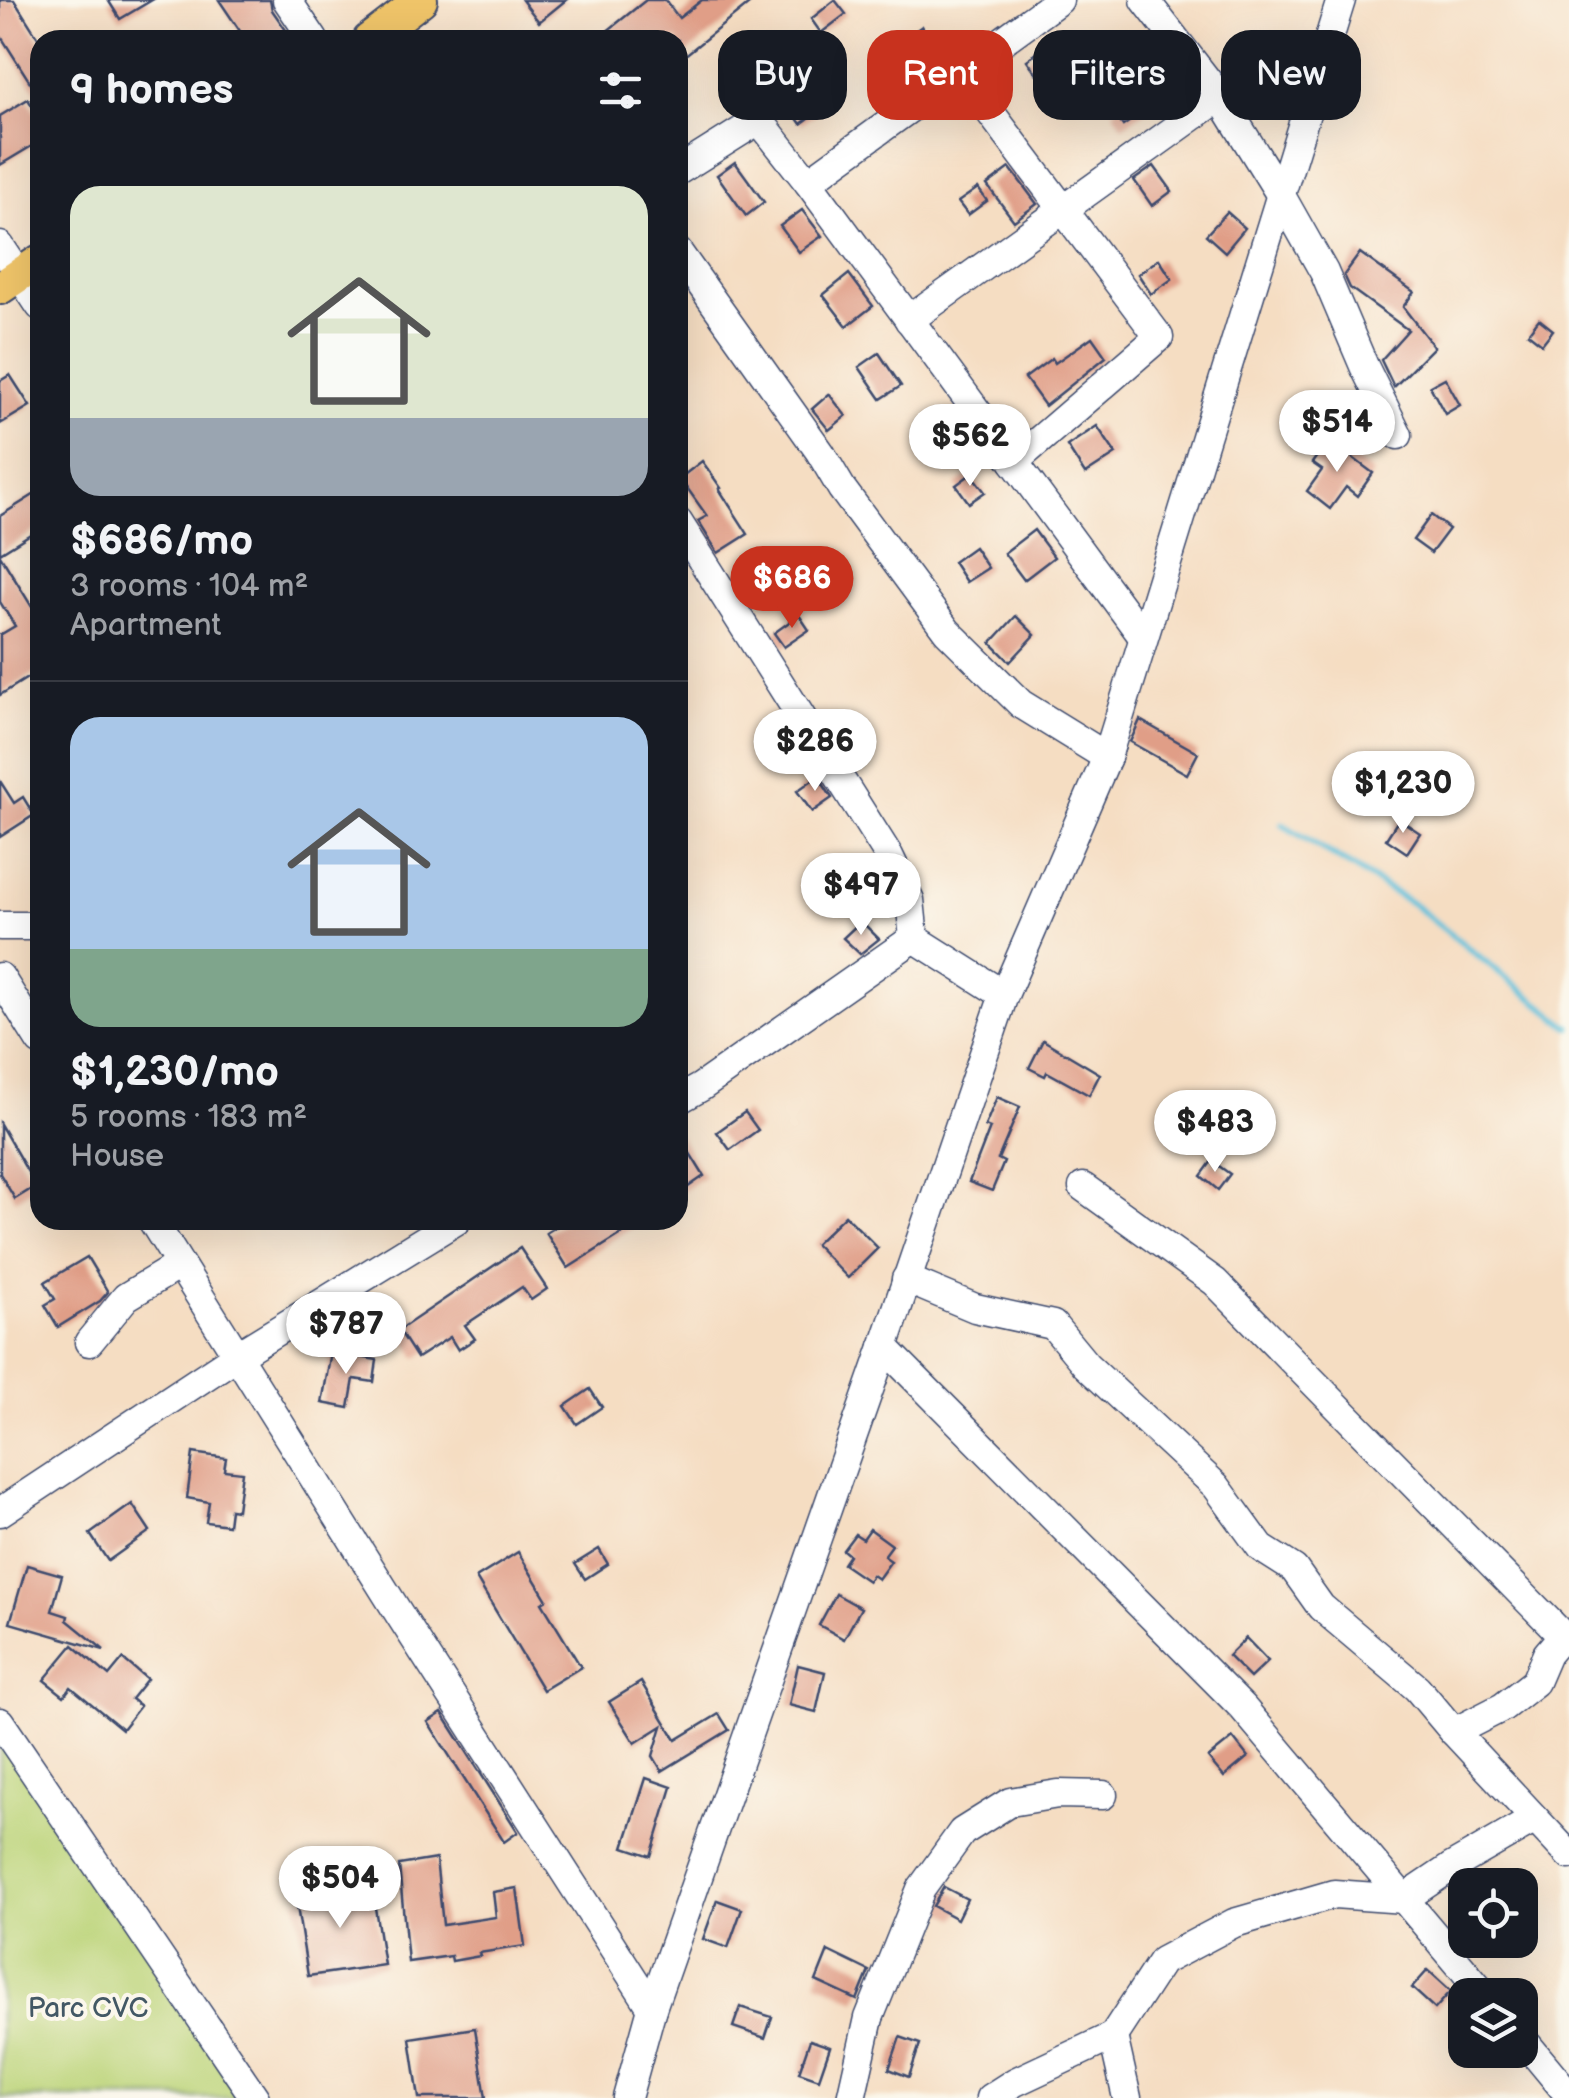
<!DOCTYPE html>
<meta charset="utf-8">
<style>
body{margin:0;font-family:"Balsamiq Sans",sans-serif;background:#242831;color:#f1f3f6;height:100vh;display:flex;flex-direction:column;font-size:38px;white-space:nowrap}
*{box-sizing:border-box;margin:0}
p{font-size:32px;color:#9ea1a6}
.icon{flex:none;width:55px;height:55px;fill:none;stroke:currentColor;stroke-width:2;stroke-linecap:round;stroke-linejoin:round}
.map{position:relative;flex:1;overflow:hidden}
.sheet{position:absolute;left:30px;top:30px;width:658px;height:1200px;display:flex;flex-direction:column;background:#171b24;border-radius:30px;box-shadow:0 10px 40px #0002}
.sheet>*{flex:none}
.guide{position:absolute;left:718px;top:30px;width:700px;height:90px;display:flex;gap:20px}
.tools{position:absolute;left:1448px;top:1868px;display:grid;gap:20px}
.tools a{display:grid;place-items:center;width:90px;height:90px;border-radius:20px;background:#171b24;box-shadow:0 10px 40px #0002;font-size:50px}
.price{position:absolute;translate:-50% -85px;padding:0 22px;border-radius:35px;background:#fff;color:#222;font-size:32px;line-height:65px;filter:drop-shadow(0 2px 5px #0008)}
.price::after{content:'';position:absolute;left:50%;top:60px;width:30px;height:22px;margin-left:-15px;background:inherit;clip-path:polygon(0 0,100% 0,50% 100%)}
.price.on{background:#c8321e;color:#fff}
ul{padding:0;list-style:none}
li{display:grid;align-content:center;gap:20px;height:530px;padding:0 40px}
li+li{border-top:2px solid #363941}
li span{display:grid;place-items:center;height:310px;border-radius:30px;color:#555}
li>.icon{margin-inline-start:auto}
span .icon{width:180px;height:180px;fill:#fffc;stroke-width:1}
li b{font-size:42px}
h2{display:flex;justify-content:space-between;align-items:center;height:120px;padding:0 40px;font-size:42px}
.pill{padding:0 35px;border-radius:30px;background:#171b24;box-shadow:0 10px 40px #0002;font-size:35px;line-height:90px}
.pill.on{background:#c8321e;color:#fff}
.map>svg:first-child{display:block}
.green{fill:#bcd479;stroke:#6c826c;stroke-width:2.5}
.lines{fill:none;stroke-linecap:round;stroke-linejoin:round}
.stream{stroke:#5ec1dc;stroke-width:6}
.building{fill:#e09e87}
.minor-casing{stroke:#3c496d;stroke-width:31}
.major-casing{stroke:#3c496d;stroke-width:36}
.minor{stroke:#fff;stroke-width:28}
.major{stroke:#efc469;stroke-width:32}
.labels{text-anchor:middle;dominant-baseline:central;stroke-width:8;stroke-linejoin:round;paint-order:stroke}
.park-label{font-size:28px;fill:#435865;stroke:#fbf7ec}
</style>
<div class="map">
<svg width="1569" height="2098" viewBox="0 0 1569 2098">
<rect width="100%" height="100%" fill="#fbf7ec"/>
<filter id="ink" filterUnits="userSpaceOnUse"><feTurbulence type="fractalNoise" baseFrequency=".01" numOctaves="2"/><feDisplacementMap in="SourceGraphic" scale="20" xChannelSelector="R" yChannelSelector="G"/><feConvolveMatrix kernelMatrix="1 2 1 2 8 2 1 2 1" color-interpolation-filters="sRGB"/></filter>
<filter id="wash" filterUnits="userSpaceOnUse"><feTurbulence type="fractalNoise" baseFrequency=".0048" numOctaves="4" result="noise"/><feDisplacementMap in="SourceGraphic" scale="40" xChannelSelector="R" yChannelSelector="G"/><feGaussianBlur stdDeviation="2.25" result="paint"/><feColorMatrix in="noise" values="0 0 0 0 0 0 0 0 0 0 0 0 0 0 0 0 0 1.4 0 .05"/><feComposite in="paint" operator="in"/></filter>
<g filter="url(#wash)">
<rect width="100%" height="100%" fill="#f5ddc2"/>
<!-- green -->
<path class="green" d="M0 1722 255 2098H0Z"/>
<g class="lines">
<!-- stream -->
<path class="stream" d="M1282 824 1411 903 1569 1027"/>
</g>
<g id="blocks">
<!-- building -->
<g class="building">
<path d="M0 0H14L40 41V98L0 35Z"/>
<path d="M108 0H152L120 19Z"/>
<path d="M219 0H270L272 10 290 36 284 40H246Z"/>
<path d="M522 0H566L539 22Z"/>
<path d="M646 0H665L679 18 702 0H754L678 61V40H596Z"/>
<path d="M835 0 846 14 821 33 811 19Z"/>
<path d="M922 26 936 49 909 67 895 45Z"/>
<path d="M1048 45 1062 66 1041 80 1027 60Z"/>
<path d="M812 83 828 104 801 124 786 103Z"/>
<path d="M1139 93 1149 108 1123 126 1113 111Z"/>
<path d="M28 99 40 119V141L0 165V116Z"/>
<path d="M735 162 764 202 746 216 717 175Z"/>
<path d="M1154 166 1172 191 1152 206 1134 180Z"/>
<path d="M1010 168 1037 204 1014 221 987 185Z"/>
<path d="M978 188 987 201 968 215 958 202Z"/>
<path d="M802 210 822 236 799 252 780 226Z"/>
<path d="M1227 212 1245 228 1225 252 1206 235Z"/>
<path d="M1360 253 1414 292 1403 307 1434 347 1394 387 1381 360 1408 330 1350 288 1344 275Z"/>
<path d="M1159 259 1172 279 1151 294 1138 274Z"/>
<path d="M849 274 873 306 847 326 823 295Z"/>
<path d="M1539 319 1553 330 1542 344 1528 333Z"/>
<path d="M1092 337 1106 357 1045 406 1025 378 1052 358 1055 363Z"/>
<path d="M879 353 901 386 881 399 859 367Z"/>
<path d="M10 375 30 406 0 424V381Z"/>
<path d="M1445 378 1460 405 1445 414 1430 386Z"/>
<path d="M829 394 846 416 829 430 812 409Z"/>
<path d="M1097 426 1116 454 1085 474 1067 446Z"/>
<path d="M1329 440 1373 473 1357 496 1346 487 1330 509 1307 491 1322 470 1312 463Z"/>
<path d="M702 461 721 488 719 489 748 534 718 553 698 521 707 516 680 478Z"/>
<path d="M971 474 985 492 969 503 956 485Z"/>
<path d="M40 491V528L0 553V516Z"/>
<path d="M1431 515 1449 529 1431 553 1413 540Z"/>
<path d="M1034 530 1054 557 1024 580 1004 553Z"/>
<path d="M974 547 988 568 966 582 953 562Z"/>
<path d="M0 555 40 620V670L0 695V635L15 626 0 602Z"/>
<path d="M799 615 809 630 784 647 774 633Z"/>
<path d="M1016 616 1035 635 1010 662 991 643Z"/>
<path d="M1140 720 1198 753 1187 774 1130 742Z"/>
<path d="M818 776 832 798 812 812 797 791Z"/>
<path d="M0 781 14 803 23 797 34 815 0 837Z"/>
<path d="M1399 819 1420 833 1407 853 1386 839Z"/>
<path d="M849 868 856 884 826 895 820 878Z"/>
<path d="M861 921 879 939 860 954 843 938Z"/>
<path d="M1043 1040 1100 1074 1089 1095 1047 1072 1045 1076 1029 1068Z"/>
<path d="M997 1097 1020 1107 998 1159 1004 1162 992 1191 969 1182 990 1128 985 1126Z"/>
<path d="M745 1112 758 1130 730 1150 717 1132Z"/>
<path d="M0 1124 36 1186 15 1199 0 1174Z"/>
<path d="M678 1134 704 1176 678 1194Z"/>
<path d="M1212 1161 1230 1174 1218 1190 1201 1176Z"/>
<path d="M845 1215 878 1248 848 1278 815 1244Z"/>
<path d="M567 1220H644L568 1268 546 1233Z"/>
<path d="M520 1248 547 1289 531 1300 522 1287 465 1325 475 1339 458 1350 450 1337 417 1358 399 1330Z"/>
<path d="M87 1257 108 1292 100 1301 58 1327 45 1305 55 1299 45 1282Z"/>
<path d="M331 1352 377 1360 374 1382 354 1379 349 1408 322 1403Z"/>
<path d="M590 1389 602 1407 577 1424 565 1406Z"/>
<path d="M193 1453 226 1458 224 1470 242 1472 237 1510 230 1509 228 1525 206 1522 209 1502 187 1498Z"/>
<path d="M132 1504 150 1531 108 1561 90 1534Z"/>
<path d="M870 1529 892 1545 884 1556 891 1561 878 1579 872 1575 868 1581 843 1564 849 1555 843 1550 855 1534 863 1539Z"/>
<path d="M599 1549 608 1564 585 1579 575 1564Z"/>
<path d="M518 1552 547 1600 542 1603 581 1667 543 1690 476 1578Z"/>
<path d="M27 1565 62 1575 52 1611 68 1616 67 1620 104 1650 10 1623Z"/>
<path d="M836 1594 861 1608 844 1639 819 1625Z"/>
<path d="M1246 1638 1268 1661 1250 1678 1228 1656Z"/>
<path d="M73 1645 109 1676 123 1659 147 1679 131 1699 140 1706 122 1729 71 1687 64 1696 44 1680Z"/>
<path d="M798 1665 825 1672 816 1712 789 1705Z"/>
<path d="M641 1682 676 1740 719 1714 729 1730 662 1771 653 1756 662 1726 635 1743 609 1702Z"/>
<path d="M442 1713 518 1832 504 1842 428 1722Z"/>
<path d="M1233 1738 1248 1757 1224 1777 1208 1758Z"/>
<path d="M646 1778 672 1787 651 1856 624 1847Z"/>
<path d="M436 1859 443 1925 496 1917 493 1892 517 1888 525 1946 479 1953 480 1956 452 1961 451 1956 408 1962 399 1865Z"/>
<path d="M371 1882 384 1965 308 1976 296 1900Z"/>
<path d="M944 1887 967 1899 957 1919 933 1906Z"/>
<path d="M717 1900 742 1909 728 1948 703 1939Z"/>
<path d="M828 1951 869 1971 857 2000 816 1981Z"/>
<path d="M1428 1970 1451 1991 1435 2009 1412 1988Z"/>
<path d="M740 2007 772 2017 765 2038 733 2027Z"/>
<path d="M475 2028 486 2098H419L410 2038Z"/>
<path d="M900 2037 920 2044 909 2077 889 2069Z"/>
<path d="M810 2040 830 2047 819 2079 799 2072Z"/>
</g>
</g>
</g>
<g filter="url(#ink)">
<use href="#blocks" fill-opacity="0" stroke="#3c496d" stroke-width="2.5"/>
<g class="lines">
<defs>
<g id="minor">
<path d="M287 0 314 40"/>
<path d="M1145 0 1220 97 1280 194 1324 272 1364 366 1398 435"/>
<path d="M960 72 1159 337 1014 462"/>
<path d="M678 171 759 120 808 182 1143 637"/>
<path d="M808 182 1059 0"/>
<path d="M0 246 40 306"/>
<path d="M678 252 820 452 842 489 947 631 1021 704 1107 757"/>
<path d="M909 320 1220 97"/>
<path d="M678 522 889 856 910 900 914 938 701 1087 678 1100"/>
<path d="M0 926H40"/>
<path d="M914 938 1004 995"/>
<path d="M0 977 40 1041"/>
<path d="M1083 1187 1215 1282 1569 1642"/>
<path d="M152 1220 401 1617 652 2008"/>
<path d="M906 1279 975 1308 1053 1325 1086 1365 1216 1486 1261 1548 1294 1569 1321 1607 1417 1688 1454 1732 1569 1855"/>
<path d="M89 1342 126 1297 179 1265"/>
<path d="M884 1347 1243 1708 1485 1995"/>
<path d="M0 1512 236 1356 457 1220"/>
<path d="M0 1722 255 2098"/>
<path d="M1454 1732 1503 1707 1535 1682 1547 1654 1563 1635"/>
<path d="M1113 2036 1162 1961 1234 1923 1334 1894 1404 1899 1450 1868 1535 1819"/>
<path d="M1520 2036 1569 2095"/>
<path d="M627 2098 652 2008 884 1347 1004 995 1107 757 1341 0"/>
<path d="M851 2098 869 2018 921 1889 962 1832 1010 1802 1058 1794 1103 1795"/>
<path d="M990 2098 1015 2082 1113 2036 1127 2098"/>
</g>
<g id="major">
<path d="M369 40 421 0"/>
<path d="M0 288 40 261"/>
</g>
</defs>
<!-- minor casing -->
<use href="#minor" class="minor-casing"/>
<!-- major casing -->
<use href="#major" class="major-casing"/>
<!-- minor -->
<use href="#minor" class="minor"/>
<!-- major -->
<use href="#major" class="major"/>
</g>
</g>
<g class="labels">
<!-- park labels -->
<g class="park-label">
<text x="88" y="2008">Parc CVC</text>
</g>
</g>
</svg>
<div class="tools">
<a><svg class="icon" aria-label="locate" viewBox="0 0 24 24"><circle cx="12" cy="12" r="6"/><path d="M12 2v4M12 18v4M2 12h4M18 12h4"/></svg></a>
<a><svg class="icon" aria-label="layers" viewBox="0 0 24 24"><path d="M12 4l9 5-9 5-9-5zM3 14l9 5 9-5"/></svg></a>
</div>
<b class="price" style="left:1337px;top:475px">$514</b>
<b class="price" style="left:970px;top:489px">$562</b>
<b class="price on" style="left:792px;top:631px">$686</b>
<b class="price" style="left:815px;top:794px">$286</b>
<b class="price" style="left:1403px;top:836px">$1,230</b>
<b class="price" style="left:861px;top:938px">$497</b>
<b class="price" style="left:1215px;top:1175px">$483</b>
<b class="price" style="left:346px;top:1377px">$787</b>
<b class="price" style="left:340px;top:1931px">$504</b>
<div class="guide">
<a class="pill">Buy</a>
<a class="pill on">Rent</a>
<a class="pill">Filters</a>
<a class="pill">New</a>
</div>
<section class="sheet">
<h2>9 homes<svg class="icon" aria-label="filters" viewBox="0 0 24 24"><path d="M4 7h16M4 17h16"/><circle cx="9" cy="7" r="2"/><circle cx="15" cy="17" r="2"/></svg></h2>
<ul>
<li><span style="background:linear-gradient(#dfe7d0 75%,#9aa5b1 0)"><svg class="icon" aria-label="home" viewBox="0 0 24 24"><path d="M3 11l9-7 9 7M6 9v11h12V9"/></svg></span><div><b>$686/mo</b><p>3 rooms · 104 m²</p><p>Apartment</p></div></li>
<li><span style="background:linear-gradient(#a9c7e8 75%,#7fa58c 0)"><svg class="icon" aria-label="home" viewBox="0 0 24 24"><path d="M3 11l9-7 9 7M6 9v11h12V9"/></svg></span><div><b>$1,230/mo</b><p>5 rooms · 183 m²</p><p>House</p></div></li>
</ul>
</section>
</div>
